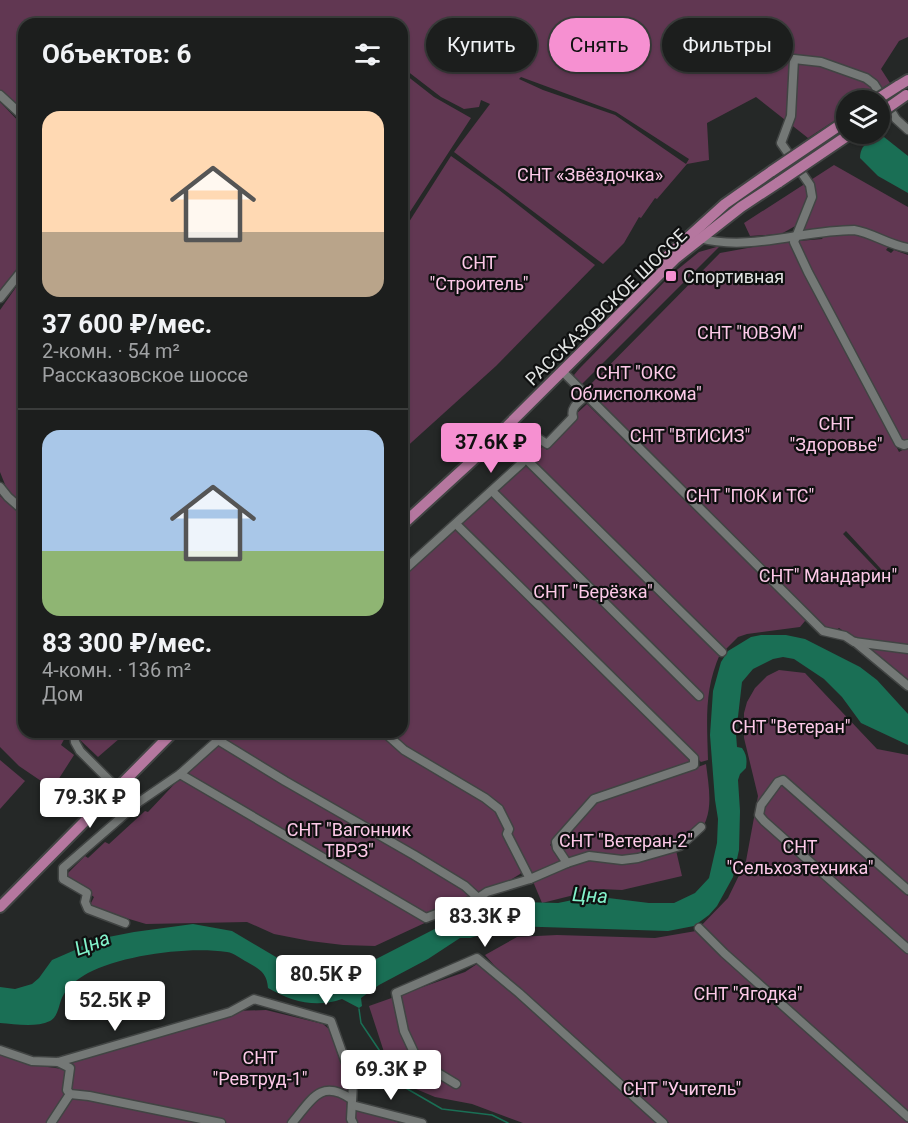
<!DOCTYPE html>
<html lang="ru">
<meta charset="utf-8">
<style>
body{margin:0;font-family:Roboto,sans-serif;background:#292b2a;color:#f1f3f6;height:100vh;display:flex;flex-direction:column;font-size:22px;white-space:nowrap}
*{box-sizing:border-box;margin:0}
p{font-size:20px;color:#a0a2a4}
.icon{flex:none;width:33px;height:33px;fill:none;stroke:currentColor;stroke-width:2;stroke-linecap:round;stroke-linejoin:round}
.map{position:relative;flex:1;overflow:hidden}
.details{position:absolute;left:18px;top:18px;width:390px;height:720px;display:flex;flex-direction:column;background:#1c1e1d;border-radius:18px;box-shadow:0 2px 4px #0004,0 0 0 2px #3a3c3b}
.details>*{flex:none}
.top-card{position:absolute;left:426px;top:18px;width:392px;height:54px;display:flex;gap:12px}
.controls{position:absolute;left:836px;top:90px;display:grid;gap:12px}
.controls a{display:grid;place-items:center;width:54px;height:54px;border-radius:50%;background:#1c1e1d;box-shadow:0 2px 4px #0004,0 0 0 2px #3a3c3b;font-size:30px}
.price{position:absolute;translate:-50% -51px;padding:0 14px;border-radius:6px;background:#fff;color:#222;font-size:20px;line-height:39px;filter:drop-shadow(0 2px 3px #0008)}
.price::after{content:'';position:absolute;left:50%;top:36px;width:18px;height:14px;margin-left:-9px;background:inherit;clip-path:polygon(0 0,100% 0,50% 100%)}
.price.active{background:#f690d1;color:#111}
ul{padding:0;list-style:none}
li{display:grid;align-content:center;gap:12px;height:318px;padding:0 24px}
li+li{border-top:2px solid #3a3c3b}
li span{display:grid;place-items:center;height:186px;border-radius:18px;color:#555}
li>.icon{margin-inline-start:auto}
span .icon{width:108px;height:108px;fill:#fffc;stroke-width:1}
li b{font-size:26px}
h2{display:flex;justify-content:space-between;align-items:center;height:72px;padding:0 24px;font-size:26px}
.tag{padding:0 21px;border-radius:27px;background:#1c1e1d;box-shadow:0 2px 4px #0004,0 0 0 2px #3a3c3b;font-size:21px;line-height:54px}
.tag.active{background:#f690d1;color:#111}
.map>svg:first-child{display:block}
.green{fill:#613752;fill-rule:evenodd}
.water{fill:#1a6f55}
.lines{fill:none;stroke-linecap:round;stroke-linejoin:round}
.stream{stroke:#1a6f55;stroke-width:1.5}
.minor-casing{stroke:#414443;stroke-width:11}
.major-casing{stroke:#414443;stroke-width:14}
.minor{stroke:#747876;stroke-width:8}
.major{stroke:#b5779f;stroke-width:10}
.major-bridge-casing{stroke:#414443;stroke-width:14;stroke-linecap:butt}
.major-bridge{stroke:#b5779f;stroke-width:10}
.poi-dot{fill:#f690d1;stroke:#0f1010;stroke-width:2}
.labels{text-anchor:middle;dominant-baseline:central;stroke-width:4.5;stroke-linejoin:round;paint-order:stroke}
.park-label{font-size:18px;fill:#fdc9e8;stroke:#0f1010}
.poi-label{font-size:18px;fill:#e2e4e3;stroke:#0f1010;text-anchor:start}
.street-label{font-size:18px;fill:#e2e4e3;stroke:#0f1010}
.water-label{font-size:20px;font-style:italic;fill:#83f3cb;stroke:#0f1010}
</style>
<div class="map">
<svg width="908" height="1123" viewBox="0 0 908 1123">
<rect width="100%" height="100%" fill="#252827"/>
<!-- green -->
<g class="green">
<path d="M0 0H908V37L899 41 881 69 890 83 864 100H846V113L808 138 756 97 707 123 709 160 687 164 657 199 655 198 641 218 639 217 624 243 603 264 454 152 490 104 481 100 479 107 464 109 441 97 402 67V24H24V114L0 90ZM521 77 616 112 689 159 686 164 615 115 543 90 519 79Z"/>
<path d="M402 72 434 97 471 118 402 224Z"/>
<path d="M0 102 24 127V260L0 290Z"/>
<path d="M451 156 499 190 595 265 496 366 402 451V233Z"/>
<path d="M834 165 908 207V245L892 242 886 250 891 253 894 250 908 255V443L902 441 886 426 899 452 908 447V647L854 638 839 628 832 633 820 624 586 389 720 253 775 243 822 239 824 236 863 229 804 231 798 222 797 225 781 234 750 236 744 223ZM846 531 892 581 889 582 843 534Z"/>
<path d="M720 246 582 384 578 383 574 375 579 369 672 274 699 252Z"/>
<path d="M24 276V505L8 492 0 472V310Z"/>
<path d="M587 404 805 618V621L800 627 747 634 738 637 723 652 528 460 543 446 547 450 550 447 577 418 575 415Z"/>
<path d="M525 463 720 654C704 690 707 721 708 760L701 762 461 523Z"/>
<path d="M0 496 24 517V732H65L67 734 61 745 74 755 58 780 44 783 19 766 0 747Z"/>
<path d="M455 528 692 760 691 763 592 798 550 845 552 847 595 801 663 780 706 764C709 790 716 819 693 839 689 842 681 844 675 846L682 876 622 890 600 889 578 892V894L542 903 527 867 520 874 512 879 513 882 375 946 343 945 310 941 274 934 247 922 146 924 89 907 94 897 65 876 85 856 88 858 105 842 109 844 145 811 148 812 181 777 232 732H402V575Z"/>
<path d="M861 645 908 652V681Z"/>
<path d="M779 670 805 673 877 749 908 755V887L783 779 779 783 908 896V1123H669L501 973 485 955 517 937 557 935 655 938 696 931 728 898 746 861 758 796 744 738V713L747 702 755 688 767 676Z"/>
<path d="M81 732H127L98 757 78 738Z"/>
<path d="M0 760 25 781 0 809Z"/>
<path d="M480 962 658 1123H523L472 1104 435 1097 416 1089 384 1052 369 1006 465 972Z"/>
<path d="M266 1010 323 1024 331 1031 353 1078 354 1108 400 1123H0V1050L48 1067 70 1070 72 1057 234 1011Z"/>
</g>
<!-- water -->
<g class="water">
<path d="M884 137 908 156V193L878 176 860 158C860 144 871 139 884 137Z"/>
<path d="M761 635H786L805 639 860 667 877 680 908 714V745L861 723 842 697 824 679 794 659 783 657 773 659 753 669 742 682 736 734 737 747 742 748C747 755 747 760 746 768L740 774 738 780 740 811 739 850 733 877 717 906 709 915 694 926 668 931 510 926 470 938H460L428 959 379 985 361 998 362 1006 359 1008 342 999C316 1008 292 1002 268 988 267 973 260 969 247 962 241 959 234 953 227 952 189 946 122 955 88 973 79 978 69 985 64 994 58 1003 60 1015 50 1021 35 1028 15 1024 0 1023V987L15 989 32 984 39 978 52 960 75 950 93 940 134 932 193 924 232 931 308 976 327 974 345 975 456 918 485 908 520 902 558 903 592 896 649 903H674L695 893 709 878 717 843 718 819 715 800 710 735 713 691 721 662 728 651 751 637Z"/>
</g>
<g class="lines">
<!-- stream -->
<path class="stream" d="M359 1009 361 1023 404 1087 442 1109 492 1115 508 1123"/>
<defs>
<g id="minor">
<path d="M0 95 24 117"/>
<path d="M908 130 896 119 874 84 866 78 821 62 794 59 791 116 781 143 810 185 812 197 794 242 808 272 899 443 904 445 908 444"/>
<path d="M699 238C750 252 803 230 854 230 873 233 888 245 908 248"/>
<path d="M0 298 24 268"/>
<path d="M562 371 823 631 845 636 854 642 908 649"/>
<path d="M523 459 528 461 722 652"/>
<path d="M0 487 8 497 24 511"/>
<path d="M492 491 699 696"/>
<path d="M402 572 522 463C525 452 528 445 538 438L547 444 573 417C570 407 579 402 586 396"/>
<path d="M855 642 908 686"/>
<path d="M74 732 75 742 80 751 117 788"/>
<path d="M384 732 404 750 485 798 499 809 509 829 507 834 530 879"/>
<path d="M218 740 285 781 414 855 465 886 478 898 487 892 530 879 567 863 557 848 556 842 594 799 694 765V758L456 524"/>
<path d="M180 774 426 918 478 898"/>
<path d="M567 863 589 856 622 860 638 858 680 846 701 827"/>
<path d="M908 890 783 780 778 782 761 805 759 815 764 821 908 949"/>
<path d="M125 923 88 909 85 902 87 893 63 879V868L139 802 180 774 227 732"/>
<path d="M699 928 724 953 908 1117"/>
<path d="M0 1050 32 1061 58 1062 230 1012 254 999 331 1021 353 1083 351 1119 353 1123"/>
<path d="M58 1062 70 1068 67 1090 70 1094 89 1096 221 1123"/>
<path d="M456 1084 418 1061 404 1031 396 993 477 958 519 993 663 1123"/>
<path d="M352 1105 422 1123"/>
<path d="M51 1123 70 1094"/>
<path d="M292 1123C311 1101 320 1078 351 1099"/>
</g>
<g id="major">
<path d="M898 86 908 80"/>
<path d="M663 260 725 204 772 171"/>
<path d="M402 525 473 460 676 258 741 207 779 182"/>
<path d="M0 907 173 732"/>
</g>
</defs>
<!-- minor casing -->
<use href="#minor" class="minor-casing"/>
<!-- major casing -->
<use href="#major" class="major-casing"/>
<!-- minor -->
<use href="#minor" class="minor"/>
<!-- major -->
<use href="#major" class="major"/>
<defs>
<g id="major-bridge">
<path d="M876 100 898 86"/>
<path d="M879 114 906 95"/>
<path d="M772 171 846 121"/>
<path d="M779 182 850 134"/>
</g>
</defs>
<!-- major-bridge casing -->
<use href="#major-bridge" class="major-bridge-casing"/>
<!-- major-bridge -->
<use href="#major-bridge" class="major-bridge"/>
</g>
<!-- markers -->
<rect class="poi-dot" x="665" y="270" width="12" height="12" rx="3"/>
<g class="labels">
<!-- park labels -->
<g class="park-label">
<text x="590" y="174">СНТ «Звёздочка»</text>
<text x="479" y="262">СНТ<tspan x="479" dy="21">"Строитель"</tspan></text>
<text x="750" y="332">СНТ "ЮВЭМ"</text>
<text x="636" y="372">СНТ "ОКС<tspan x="636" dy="21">Облисполкома"</tspan></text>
<text x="836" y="423">СНТ<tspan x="836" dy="21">"Здоровье"</tspan></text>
<text x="690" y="435">СНТ "ВТИСИЗ"</text>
<text x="750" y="495">СНТ "ПОК и ТС"</text>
<text x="828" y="575">СНТ" Мандарин"</text>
<text x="593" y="591">СНТ "Берёзка"</text>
<text x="791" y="726">СНТ "Ветеран"</text>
<text x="349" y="829">СНТ "Вагонник<tspan x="349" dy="21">ТВРЗ"</tspan></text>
<text x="626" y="840">СНТ "Ветеран-2"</text>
<text x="800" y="846">СНТ<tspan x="800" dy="21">"Сельхозтехника"</tspan></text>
<text x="748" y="993">СНТ "Ягодка"</text>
<text x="260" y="1057">СНТ<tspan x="260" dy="21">"Ревтруд-1"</tspan></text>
<text x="682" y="1088">СНТ "Учитель"</text>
</g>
<!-- poi labels -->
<g class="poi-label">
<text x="683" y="276">Спортивная</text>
</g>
<!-- street labels -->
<g class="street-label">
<text transform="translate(606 307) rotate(-44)">РАССКАЗОВСКОЕ ШОССЕ</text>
</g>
<!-- water labels -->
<g class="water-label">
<text transform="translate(590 895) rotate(3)">Цна</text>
<text transform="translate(92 943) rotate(-21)">Цна</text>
</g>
</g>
</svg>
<div class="controls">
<a><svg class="icon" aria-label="layers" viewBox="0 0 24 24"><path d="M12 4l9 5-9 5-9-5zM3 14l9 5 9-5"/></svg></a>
</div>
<b class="price active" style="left:491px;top:474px">37.6K ₽</b>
<b class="price" style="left:90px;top:829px">79.3K ₽</b>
<b class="price" style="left:485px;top:948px">83.3K ₽</b>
<b class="price" style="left:326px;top:1006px">80.5K ₽</b>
<b class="price" style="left:115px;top:1032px">52.5K ₽</b>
<b class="price" style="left:391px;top:1101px">69.3K ₽</b>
<div class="top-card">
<a class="tag">Купить</a>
<a class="tag active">Снять</a>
<a class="tag">Фильтры</a>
</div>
<section class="details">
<h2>Объектов: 6<svg class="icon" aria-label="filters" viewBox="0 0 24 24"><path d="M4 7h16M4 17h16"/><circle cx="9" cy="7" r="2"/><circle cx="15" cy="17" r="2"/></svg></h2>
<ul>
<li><span style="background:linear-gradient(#ffd9b3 65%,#b9a48a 0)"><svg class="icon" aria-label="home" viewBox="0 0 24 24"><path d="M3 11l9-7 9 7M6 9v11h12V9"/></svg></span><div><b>37 600 ₽/мес.</b><p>2-комн. · 54 m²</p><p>Рассказовское шоссе</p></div></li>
<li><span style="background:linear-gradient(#a9c7e8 65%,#8fb573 0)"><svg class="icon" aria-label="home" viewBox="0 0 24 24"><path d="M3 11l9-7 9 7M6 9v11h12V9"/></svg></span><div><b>83 300 ₽/мес.</b><p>4-комн. · 136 m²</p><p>Дом</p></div></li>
</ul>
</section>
</div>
